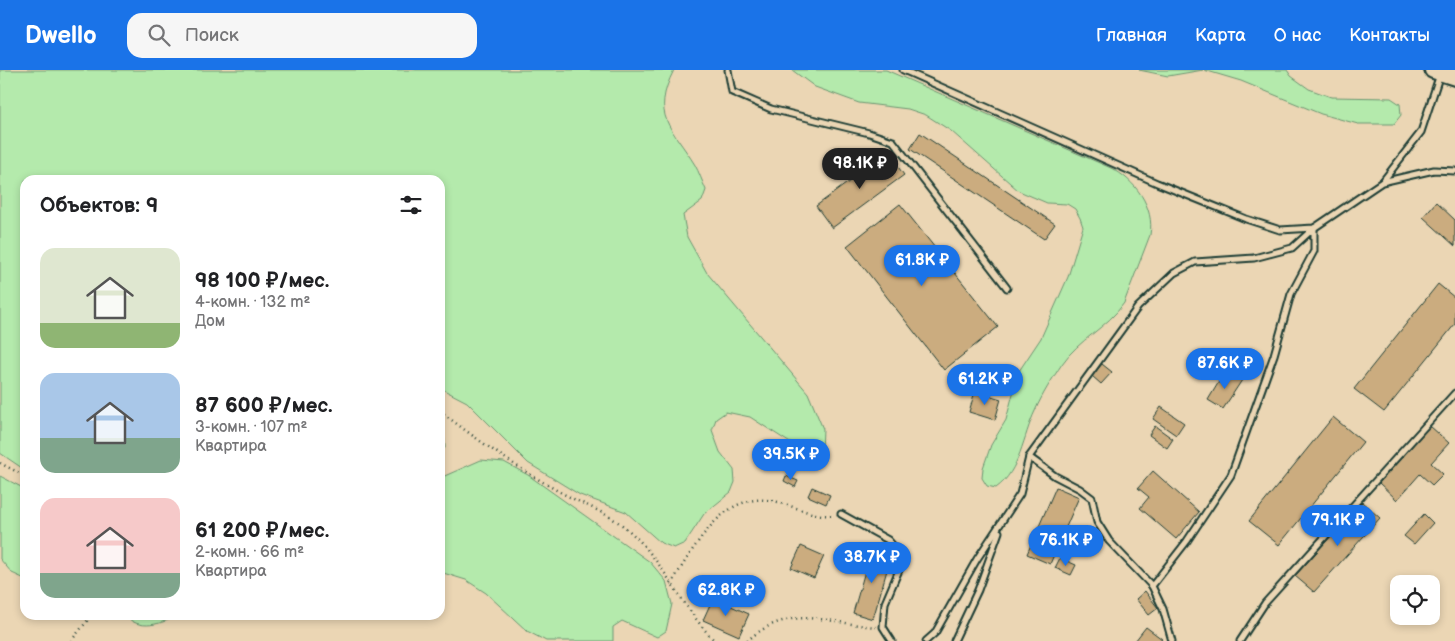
<!DOCTYPE html>
<html lang="ru">
<meta charset="utf-8">
<style>
body{margin:0;font-family:"Balsamiq Sans",sans-serif;background:#f6f6f6;color:#202124;height:100vh;display:flex;flex-direction:column;font-size:19px;white-space:nowrap}
*{box-sizing:border-box;margin:0}
p{font-size:16px;color:#757577}
.icon{flex:none;width:28px;height:28px;fill:none;stroke:currentColor;stroke-width:2;stroke-linecap:round;stroke-linejoin:round}
.map{position:relative;flex:1;overflow:hidden}
.side{position:absolute;left:20px;top:105px;width:425px;height:445px;display:flex;flex-direction:column;background:#fff;border-radius:15px;box-shadow:0 2px 8px #0003}
.side>*{flex:none}
.buttons{position:absolute;left:1390px;top:505px;display:grid;gap:10px}
.buttons a{display:grid;place-items:center;width:50px;height:50px;border-radius:10px;background:#fff;box-shadow:0 2px 8px #0003;font-size:25px}
.price{position:absolute;translate:-50% -42px;padding:0 11px;border-radius:18px;background:#1a73e8;color:#fff;font-size:16px;line-height:32px;filter:drop-shadow(0 1px 2px #0008)}
.price::after{content:'';position:absolute;left:50%;top:30px;width:15px;height:11px;margin-left:-8px;background:inherit;clip-path:polygon(0 0,100% 0,50% 100%)}
.price.selected{background:#222;color:#fff}
ul{padding:0;list-style:none}
li{display:flex;align-items:center;gap:15px;height:125px;padding:0 20px}
li span{display:grid;place-items:center;flex:none;width:140px;height:100px;border-radius:15px;color:#555}
li>.icon{margin-inline-start:auto}
span .icon{width:60px;height:60px;fill:#fffc;stroke-width:1}
li b{font-size:21px}
h2{display:flex;justify-content:space-between;align-items:center;height:60px;padding:0 20px;font-size:21px}
header{display:flex;align-items:center;gap:30px;box-sizing:border-box;height:70px;padding:0 25px;background:#1a73e8;color:#fff}
header strong{font-size:24px}
nav{display:flex;gap:28px;margin-inline-start:auto;font-size:18px}
.search{width:350px;height:45px;background:#f6f6f6;display:flex;align-items:center;gap:12px;box-sizing:border-box;padding:0 18px;border-radius:15px;color:#757577;font-size:19px}
.map>svg:first-child{display:block}
.green{fill:#b4eaac;stroke:#6a9470}
.building{fill:#cbac7f;stroke:#1f3d34}
.lines{fill:none;stroke-linecap:round;stroke-linejoin:round}
.service-casing{stroke:#1f3d34;stroke-width:9}
.trunk-casing{stroke:#1f3d34;stroke-width:20}
.path{stroke:#1f3d34;stroke-width:2.5;stroke-dasharray:1 4;stroke-linecap:butt}
.service{stroke:#ebd6b4;stroke-width:5}
.trunk{stroke:#ebd6b4;stroke-width:16}
</style>
<header>
<strong>Dwello</strong>
<div class="search"><svg class="icon" aria-label="search" viewBox="0 0 24 24"><circle cx="10" cy="10" r="6"/><path d="M15 15l6 6"/></svg>Поиск</div>
<nav><a>Главная</a><a>Карта</a><a>О нас</a><a>Контакты</a></nav>
</header>
<div class="map">
<svg width="1455" height="571" viewBox="0 0 1455 571">
<rect width="100%" height="100%" fill="#ebd6b4"/>
<filter id="ink" filterUnits="userSpaceOnUse"><feTurbulence type="fractalNoise" baseFrequency=".02" numOctaves="2"/><feDisplacementMap in="SourceGraphic" scale="10" xChannelSelector="R" yChannelSelector="G"/><feConvolveMatrix kernelMatrix="1 2 1 2 8 2 1 2 1" color-interpolation-filters="sRGB"/></filter>
<g filter="url(#ink)">
<!-- green -->
<g class="green">
<path d="M0 0H674C650 47 672 57 695 95 699 102 702 111 706 120L702 131 683 145 687 167 707 203 808 323 823 359 822 382 812 387 750 347 726 342 716 349 712 360 720 382 734 400 735 412 731 422 704 444 685 473 674 478 661 473 626 442 580 425 528 393 467 332 440 318V110H25V394L22 398 0 383Z"/>
<path d="M792 0H886L1111 98C1135 110 1155 137 1150 165L1124 233C1108 257 1078 270 1062 294 1052 309 1042 325 1035 341 1023 366 1020 401 996 418L987 416 982 408 983 398 991 375 1006 350 1019 301 1041 268 1068 207 1083 157 1080 148 1075 139 1067 134 1047 133 1019 121 951 61 926 45 908 39 859 33 815 17Z"/>
<path d="M1139 0H1203L1168 6Z"/>
<path d="M1204 0H1287L1291 6 1309 19 1331 27 1391 28 1400 34 1401 45 1394 54H1358L1321 44 1241 11Z"/>
<path d="M440 352 444 356 445 378 440 381Z"/>
<path d="M481 390 504 392 528 405 650 492 666 511 672 534 666 561 657 567 622 551 613 557V571H546L527 561 486 523 466 510 440 502V408Z"/>
<path d="M0 406 25 419V509L12 503 0 489Z"/>
<path d="M125 545H178C162 554 139 562 125 545Z"/>
</g>
<!-- building -->
<g class="building">
<path d="M920 63 1055 154 1044 169 910 79Z"/>
<path d="M888 83 904 105 832 158 816 136Z"/>
<path d="M1436 132 1455 150V176L1423 147Z"/>
<path d="M900 134 998 257 944 300 847 176Z"/>
<path d="M1438 214 1455 228V254L1384 342 1354 319Z"/>
<path d="M1102 294 1112 302 1101 314 1092 306Z"/>
<path d="M1226 300 1242 310 1223 339 1208 330Z"/>
<path d="M975 321 1001 329 995 350 969 342Z"/>
<path d="M1161 337 1184 353 1176 365 1153 349Z"/>
<path d="M1333 347 1363 372 1279 475 1249 451Z"/>
<path d="M1155 356 1173 369 1167 378 1149 365Z"/>
<path d="M1430 356 1449 373 1431 393 1443 404 1432 415 1420 404 1397 430 1379 413Z"/>
<path d="M1153 401 1199 442 1176 469 1140 438 1149 427 1138 418Z"/>
<path d="M786 406 798 411 795 417 784 411Z"/>
<path d="M812 417 830 425 826 434 808 426Z"/>
<path d="M1056 417 1079 427 1050 494 1027 484Z"/>
<path d="M1362 432 1380 448 1314 522 1295 506Z"/>
<path d="M1424 444 1433 453 1414 474 1404 466Z"/>
<path d="M801 476 824 486 814 508 791 498Z"/>
<path d="M871 480 891 486 873 549 853 543Z"/>
<path d="M1060 488 1076 495 1071 505 1055 498Z"/>
<path d="M1145 521 1158 538 1149 545 1136 529Z"/>
<path d="M713 528 749 544 739 566 703 550Z"/>
<path d="M1146 557 1162 569 1160 571H1135Z"/>
</g>
<g class="lines">
<defs>
<g id="service">
<path d="M728 0 732 22 771 39 869 63 893 71 1007 218"/>
<path d="M903 0 1157 113 1246 149 1280 160 1314 158 1382 112 1434 100 1455 101"/>
<path d="M1383 111 1421 62 1440 4"/>
<path d="M1029 387 1055 406 1080 419 1092 428 1097 452 1109 471 1152 516 1163 539 1172 571"/>
<path d="M841 444 888 470 901 485 899 500 885 533 883 557 892 571"/>
<path d="M926 571 935 563 977 489 1020 424 1029 387 1138 237 1174 203 1195 192 1254 188 1292 178 1314 158V181L1291 224 1274 285 1231 405 1187 471 1152 516"/>
<path d="M954 571 978 520 999 462"/>
<path d="M1240 571 1265 533 1455 323"/>
</g>
<path id="trunk" d="M1433 0 1455 7"/>
</defs>
<!-- service casing -->
<use href="#service" class="service-casing"/>
<!-- trunk casing -->
<use href="#trunk" class="trunk-casing"/>
<!-- path -->
<g class="path">
<path d="M440 341C476 369 513 395 553 418 576 432 605 441 626 458 663 489 681 537 715 571"/>
<path d="M0 393 25 406"/>
<path d="M671 514C696 475 725 415 781 433 799 438 814 447 833 445"/>
<path d="M71 571 92 545"/>
<path d="M747 571C790 533 826 553 876 557"/>
</g>
<!-- service -->
<use href="#service" class="service"/>
<!-- trunk -->
<use href="#trunk" class="trunk"/>
</g>
</g>
</svg>
<div class="buttons">
<a><svg class="icon" aria-label="locate" viewBox="0 0 24 24"><circle cx="12" cy="12" r="6"/><path d="M12 2v4M12 18v4M2 12h4M18 12h4"/></svg></a>
</div>
<b class="price selected" style="left:860px;top:120px">98.1K ₽</b>
<b class="price" style="left:922px;top:217px">61.8K ₽</b>
<b class="price" style="left:1225px;top:320px">87.6K ₽</b>
<b class="price" style="left:985px;top:336px">61.2K ₽</b>
<b class="price" style="left:791px;top:411px">39.5K ₽</b>
<b class="price" style="left:1338px;top:477px">79.1K ₽</b>
<b class="price" style="left:1066px;top:497px">76.1K ₽</b>
<b class="price" style="left:872px;top:514px">38.7K ₽</b>
<b class="price" style="left:726px;top:547px">62.8K ₽</b>
<section class="side">
<h2>Объектов: 9<svg class="icon" aria-label="filters" viewBox="0 0 24 24"><path d="M4 7h16M4 17h16"/><circle cx="9" cy="7" r="2"/><circle cx="15" cy="17" r="2"/></svg></h2>
<ul>
<li><span style="background:linear-gradient(#dfe7d0 75%,#8fb573 0)"><svg class="icon" aria-label="home" viewBox="0 0 24 24"><path d="M3 11l9-7 9 7M6 9v11h12V9"/></svg></span><div><b>98 100 ₽/мес.</b><p>4-комн. · 132 m²</p><p>Дом</p></div></li>
<li><span style="background:linear-gradient(#a9c7e8 65%,#7fa58c 0)"><svg class="icon" aria-label="home" viewBox="0 0 24 24"><path d="M3 11l9-7 9 7M6 9v11h12V9"/></svg></span><div><b>87 600 ₽/мес.</b><p>3-комн. · 107 m²</p><p>Квартира</p></div></li>
<li><span style="background:linear-gradient(#f6c9c9 75%,#7fa58c 0)"><svg class="icon" aria-label="home" viewBox="0 0 24 24"><path d="M3 11l9-7 9 7M6 9v11h12V9"/></svg></span><div><b>61 200 ₽/мес.</b><p>2-комн. · 66 m²</p><p>Квартира</p></div></li>
</ul>
</section>
</div>
